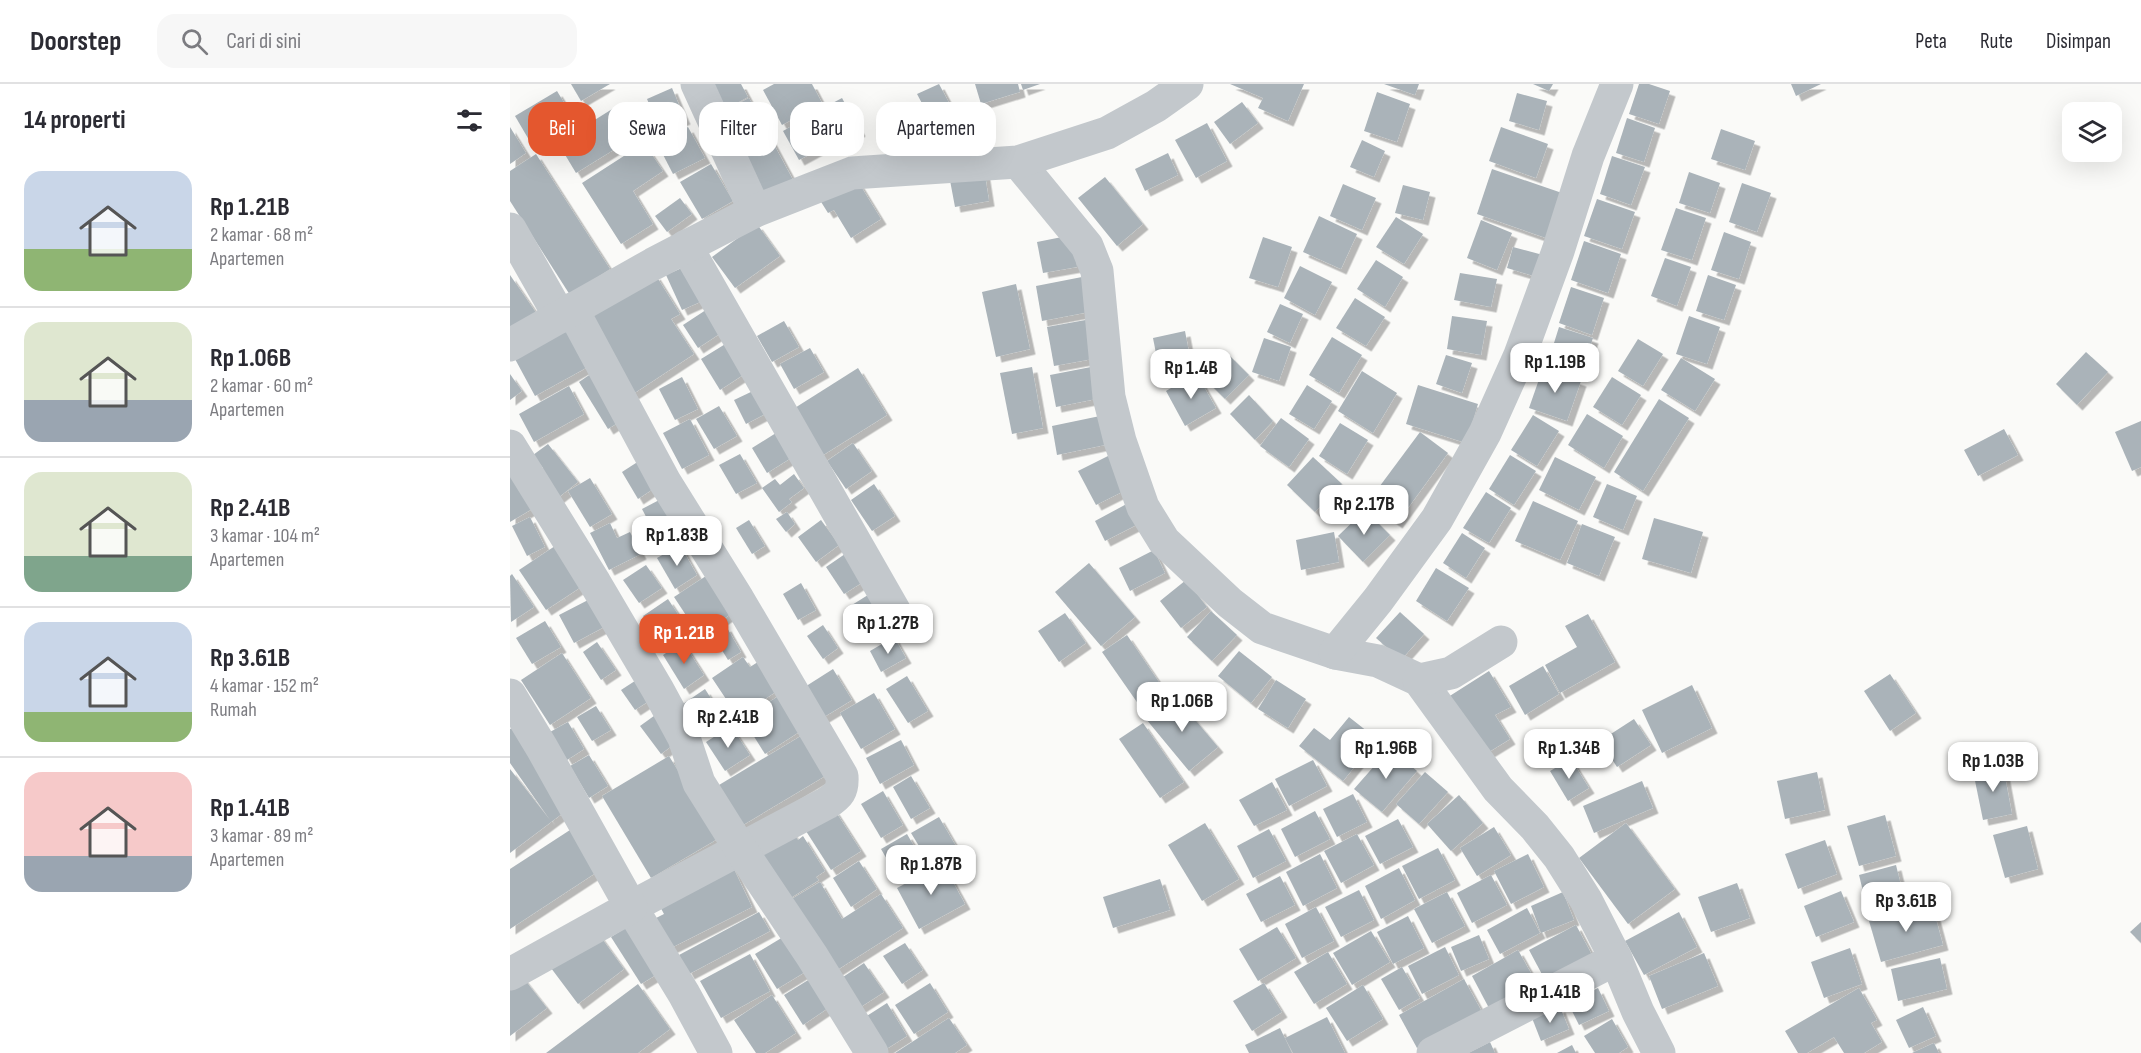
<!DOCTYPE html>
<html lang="id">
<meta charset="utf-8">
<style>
body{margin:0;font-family:"Sofia Sans Condensed",sans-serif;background:#f7f7f7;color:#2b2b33;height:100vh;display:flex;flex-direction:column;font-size:22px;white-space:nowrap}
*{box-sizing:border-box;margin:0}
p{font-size:20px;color:#7c7c81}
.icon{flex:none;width:33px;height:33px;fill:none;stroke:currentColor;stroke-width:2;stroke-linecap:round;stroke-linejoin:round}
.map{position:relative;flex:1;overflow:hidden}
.details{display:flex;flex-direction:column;background:#fff;width:510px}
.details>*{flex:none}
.banner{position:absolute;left:18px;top:18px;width:570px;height:54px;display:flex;gap:12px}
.fabs{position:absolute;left:1552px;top:18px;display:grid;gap:12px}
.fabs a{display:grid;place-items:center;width:60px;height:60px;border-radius:12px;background:#fff;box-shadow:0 6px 24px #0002;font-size:30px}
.price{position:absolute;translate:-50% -51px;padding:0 14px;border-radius:12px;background:#fff;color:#222;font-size:20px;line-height:39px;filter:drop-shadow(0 2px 3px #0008)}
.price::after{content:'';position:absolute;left:50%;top:36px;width:18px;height:14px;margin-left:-9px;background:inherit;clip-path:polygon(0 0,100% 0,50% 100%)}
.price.selected{background:#e4572e;color:#fff}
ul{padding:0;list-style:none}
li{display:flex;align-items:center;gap:18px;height:150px;padding:0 24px}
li+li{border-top:2px solid #e1e1e2}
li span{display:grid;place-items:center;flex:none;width:168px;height:120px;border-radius:18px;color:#555}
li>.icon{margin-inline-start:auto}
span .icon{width:72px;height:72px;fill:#fffc;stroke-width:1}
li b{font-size:26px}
h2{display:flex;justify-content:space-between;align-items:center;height:72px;padding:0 24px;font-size:26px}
.pill{padding:0 21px;border-radius:18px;background:#fff;box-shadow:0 6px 24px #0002;font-size:21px;line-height:54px}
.pill.selected{background:#e4572e;color:#fff}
header{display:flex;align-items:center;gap:36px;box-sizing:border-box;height:84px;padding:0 30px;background:#fff;border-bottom:2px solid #e1e1e2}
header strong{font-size:28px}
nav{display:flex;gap:33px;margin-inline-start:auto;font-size:21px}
.search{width:420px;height:54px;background:#f7f7f7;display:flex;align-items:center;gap:15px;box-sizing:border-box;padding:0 21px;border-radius:18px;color:#7c7c81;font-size:22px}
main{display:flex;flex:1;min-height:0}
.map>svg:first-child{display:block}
.building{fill:#aab3b9;filter:url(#shadow)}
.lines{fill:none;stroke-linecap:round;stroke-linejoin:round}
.minor{stroke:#c3c8cc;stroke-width:33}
</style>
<header>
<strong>Doorstep</strong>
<div class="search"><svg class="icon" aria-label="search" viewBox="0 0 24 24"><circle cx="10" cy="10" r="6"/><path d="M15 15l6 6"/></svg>Cari di sini</div>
<nav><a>Peta</a><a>Rute</a><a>Disimpan</a></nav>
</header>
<main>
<section class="details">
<h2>14 properti<svg class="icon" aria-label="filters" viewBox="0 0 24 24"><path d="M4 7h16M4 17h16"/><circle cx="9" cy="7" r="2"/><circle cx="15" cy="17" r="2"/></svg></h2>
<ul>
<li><span style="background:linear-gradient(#c9d6e8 65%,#8fb573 0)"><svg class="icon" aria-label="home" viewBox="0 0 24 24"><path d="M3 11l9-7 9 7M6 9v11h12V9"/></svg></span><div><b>Rp 1.21B</b><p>2 kamar · 68 m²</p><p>Apartemen</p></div></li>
<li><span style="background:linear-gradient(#dfe7d0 65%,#9aa5b1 0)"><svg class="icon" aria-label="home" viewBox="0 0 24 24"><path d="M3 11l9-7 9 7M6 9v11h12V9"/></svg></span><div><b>Rp 1.06B</b><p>2 kamar · 60 m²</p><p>Apartemen</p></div></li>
<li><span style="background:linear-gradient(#dfe7d0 70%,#7fa58c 0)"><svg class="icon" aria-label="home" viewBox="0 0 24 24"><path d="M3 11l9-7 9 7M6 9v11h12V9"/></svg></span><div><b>Rp 2.41B</b><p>3 kamar · 104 m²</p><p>Apartemen</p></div></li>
<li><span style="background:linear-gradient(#c9d6e8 75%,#8fb573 0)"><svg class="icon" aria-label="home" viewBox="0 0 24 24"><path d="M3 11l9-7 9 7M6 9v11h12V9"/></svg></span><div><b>Rp 3.61B</b><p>4 kamar · 152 m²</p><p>Rumah</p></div></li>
<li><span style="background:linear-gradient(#f6c9c9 70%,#9aa5b1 0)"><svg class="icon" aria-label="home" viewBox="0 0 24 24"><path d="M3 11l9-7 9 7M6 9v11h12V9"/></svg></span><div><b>Rp 1.41B</b><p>3 kamar · 89 m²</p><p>Apartemen</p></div></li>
</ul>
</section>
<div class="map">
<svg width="1631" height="969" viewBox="0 0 1631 969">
<defs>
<filter id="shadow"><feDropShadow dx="5.5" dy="5.5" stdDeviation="0" flood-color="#0004"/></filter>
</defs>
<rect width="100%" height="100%" fill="#fafaf8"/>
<!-- building -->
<g class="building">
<path d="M61 0H100L71 17Z"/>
<path d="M192 0H231L238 13 208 29Z"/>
<path d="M264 0H302L312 19 272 41 253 6Z"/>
<path d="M429 0 445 30 424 42 407 10Z"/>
<path d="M465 0H508L510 8 471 20Z"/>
<path d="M511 0H530L513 6Z"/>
<path d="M720 0H794L778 37 748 24 753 14Z"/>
<path d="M874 0H909L905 11Z"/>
<path d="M1023 0H1043L1039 7Z"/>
<path d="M1129 0H1139L1160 7 1149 40 1119 30Z"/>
<path d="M1281 0H1311L1286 12Z"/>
<path d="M162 4 175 35 150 46 137 15Z"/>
<path d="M47 7 64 35 22 61 5 32Z"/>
<path d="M867 8 900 20 887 58 854 47Z"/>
<path d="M1007 9 1037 17 1029 46 999 37Z"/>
<path d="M239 14 283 96 251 113 226 66 253 51 227 64 209 30Z"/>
<path d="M332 14 350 47 320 65 300 31Z"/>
<path d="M732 18 748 39 720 60 704 38Z"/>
<path d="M107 22 126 52 66 89 48 59Z"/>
<path d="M296 34 313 63 289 76 273 47Z"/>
<path d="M1117 34 1145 44 1134 78 1106 69Z"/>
<path d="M697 39 717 77 686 94 665 56Z"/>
<path d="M0 43 16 69 0 80Z"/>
<path d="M178 43 195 74 163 90 147 59Z"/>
<path d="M991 43 1038 60 1026 94 979 77Z"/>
<path d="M1211 45 1245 57 1235 86 1201 75Z"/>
<path d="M852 56 875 67 864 93 840 83Z"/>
<path d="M134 59 153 87 123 107 143 140 111 160 72 99Z"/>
<path d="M658 69 668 91 635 107 625 85Z"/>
<path d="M26 70 100 185 60 211 0 117V87Z"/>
<path d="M1102 72 1135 83 1121 121 1090 110Z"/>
<path d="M201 80 223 117 192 135 170 98Z"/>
<path d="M474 85 479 117 445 123 439 91Z"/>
<path d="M982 85 1052 109 1036 154 967 130Z"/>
<path d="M1179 88 1210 99 1200 129 1169 119Z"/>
<path d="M344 91 371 135 341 154 324 126 318 129 308 113Z"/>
<path d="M595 93 633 140 607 162 568 114Z"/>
<path d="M1232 99 1261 109 1247 148 1219 138Z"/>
<path d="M833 100 866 114 852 146 820 132Z"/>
<path d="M893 101 920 108 913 136 885 129Z"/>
<path d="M170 114 182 130 157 148 145 132Z"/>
<path d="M1087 115 1125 128 1112 165 1074 152Z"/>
<path d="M1166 124 1196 134 1182 176 1151 166Z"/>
<path d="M809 132 847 150 831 185 793 168Z"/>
<path d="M886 133 913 150 894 180 866 163Z"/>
<path d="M971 136 1002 149 987 186 957 174Z"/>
<path d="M247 140 270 172 225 204 202 173Z"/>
<path d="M1214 148 1241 158 1229 195 1201 186Z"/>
<path d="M562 151 567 183 533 189 527 158Z"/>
<path d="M753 153 782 163 768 203 739 194Z"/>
<path d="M1074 157 1111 170 1098 209 1061 196Z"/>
<path d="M1003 163 1033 171 1027 193 997 184Z"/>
<path d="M1155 174 1181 183 1167 222 1141 212Z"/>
<path d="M866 176 893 193 875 223 847 205Z"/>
<path d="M183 179 199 214 172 226 156 191Z"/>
<path d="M790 182 822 198 805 231 774 214Z"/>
<path d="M950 189 987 195 981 223 944 216Z"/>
<path d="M145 190 170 230 161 235 184 270 123 310 75 235Z"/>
<path d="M0 191 27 230 0 247Z"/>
<path d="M1198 191 1226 201 1214 236 1186 227Z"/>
<path d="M572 193 579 228 532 237 526 202Z"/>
<path d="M506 200 520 265 486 273 472 208Z"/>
<path d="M1061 203 1094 214 1082 251 1049 239Z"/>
<path d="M845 214 875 233 856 262 826 244Z"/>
<path d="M205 220 220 243 188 264 173 241Z"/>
<path d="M770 220 793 230 780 259 757 248Z"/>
<path d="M942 232 977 237 971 271 937 265Z"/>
<path d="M1179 232 1210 243 1197 280 1166 270Z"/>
<path d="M581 235 588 274 544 282 537 243Z"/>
<path d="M274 237 289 263 262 278 247 252Z"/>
<path d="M64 242 85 279 25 312 5 275Z"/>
<path d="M1049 243 1083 254 1071 290 1038 278Z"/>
<path d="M675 247 682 284 650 290 643 254Z"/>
<path d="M822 253 852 271 829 309 799 291Z"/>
<path d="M754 254 781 263 769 297 742 288Z"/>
<path d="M1128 255 1153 270 1133 302 1108 287Z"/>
<path d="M217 259 236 289 210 306 191 275Z"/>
<path d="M300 264 314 288 284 305 270 280Z"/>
<path d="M1576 268 1598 288 1567 321 1546 300Z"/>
<path d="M719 271 739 291 715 315 695 295Z"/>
<path d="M936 271 962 279 952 309 926 300Z"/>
<path d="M1171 274 1205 295 1185 327 1151 306Z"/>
<path d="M586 282 591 314 546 323 540 291Z"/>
<path d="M522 283 533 344 502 350 490 289Z"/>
<path d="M348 284 377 331 310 373 280 327Z"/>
<path d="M1033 284 1071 297 1057 337 1019 324Z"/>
<path d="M85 287 115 334 98 345 69 298Z"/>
<path d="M852 287 887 309 863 349 828 327Z"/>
<path d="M686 289 706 324 675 342 656 307Z"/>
<path d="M0 290 12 307 0 316Z"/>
<path d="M172 293 188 325 165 336 149 305Z"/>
<path d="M1102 293 1131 311 1112 341 1083 323Z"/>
<path d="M797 301 822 317 804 345 779 330Z"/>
<path d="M908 301 968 320 956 359 896 340Z"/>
<path d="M59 302 74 330 24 358 9 330Z"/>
<path d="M243 307 255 330 236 340 224 316Z"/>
<path d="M739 311 763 337 745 356 720 330Z"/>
<path d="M1149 315 1179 334 1133 407 1104 388Z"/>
<path d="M209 322 227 352 204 365 186 335Z"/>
<path d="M1077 330 1113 352 1094 384 1058 361Z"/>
<path d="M1023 331 1049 347 1027 382 1001 366Z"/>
<path d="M590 332 595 361 547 371 542 342Z"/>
<path d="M771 334 799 355 779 383 750 362Z"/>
<path d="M180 335 199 371 172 385 153 349Z"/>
<path d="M1631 337V383L1622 387 1605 348Z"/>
<path d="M830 339 858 356 837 390 809 372Z"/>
<path d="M1494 345 1508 371 1468 392 1454 366Z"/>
<path d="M910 348 938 369 887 439 858 418Z"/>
<path d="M266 349 281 374 257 389 242 364Z"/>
<path d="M343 359 362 387 336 405 317 377Z"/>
<path d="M38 360 68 398 44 417 24 391 33 384 23 371Z"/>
<path d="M230 370 247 399 226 410 209 381Z"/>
<path d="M600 371 618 405 586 421 568 387Z"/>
<path d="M1000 371 1026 387 1004 421 979 405Z"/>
<path d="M803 373 832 400 805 428 777 401Z"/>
<path d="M1045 373 1086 393 1069 426 1029 406Z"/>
<path d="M129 377 146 403 128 415 112 388Z"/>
<path d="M0 388 22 425 0 438Z"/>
<path d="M284 390 294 404 279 415 282 418 269 428 252 404 265 395 270 401Z"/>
<path d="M80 394 102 430 80 443 58 407Z"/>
<path d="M364 400 385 432 362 447 341 416Z"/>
<path d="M1097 400 1127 412 1113 446 1083 433Z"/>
<path d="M976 408 1001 424 979 459 953 444Z"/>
<path d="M153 414 166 439 145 450 132 425Z"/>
<path d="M624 416 634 437 595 457 585 437Z"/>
<path d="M1023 417 1068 437 1050 476 1005 457Z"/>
<path d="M855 426 880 451 853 478 828 452Z"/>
<path d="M277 428 285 440 276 448 266 435Z"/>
<path d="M20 433 35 463 17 472 2 442Z"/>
<path d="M1144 434 1193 448 1181 489 1132 475Z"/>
<path d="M239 436 255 462 242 470 226 444Z"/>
<path d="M311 436 329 461 306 478 288 453Z"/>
<path d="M100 439 107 454 120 448 131 470 99 486 80 449Z"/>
<path d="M1072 440 1105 453 1089 492 1057 479Z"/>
<path d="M824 448 829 478 791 486 786 456Z"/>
<path d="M952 449 975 464 956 494 933 479Z"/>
<path d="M51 458 77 499 36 526 9 486Z"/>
<path d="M170 461 187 491 165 505 147 474Z"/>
<path d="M644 466 655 489 620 507 609 484Z"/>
<path d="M335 470 353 498 334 510 316 483Z"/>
<path d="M579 479 625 533 591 562 545 508Z"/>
<path d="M136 481 152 504 129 519 113 496Z"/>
<path d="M926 484 959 504 937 537 906 517Z"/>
<path d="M2 490 24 523 1 538 0 492Z"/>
<path d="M199 490 224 528 189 551 164 513Z"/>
<path d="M676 496 697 523 671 544 650 517Z"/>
<path d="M291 499 306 526 288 536 273 510Z"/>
<path d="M358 511 377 540 355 553 337 524Z"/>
<path d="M80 515 94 543 64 559 49 531Z"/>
<path d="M158 515 171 535 147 552 133 532Z"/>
<path d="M701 527 727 551 702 577 677 553Z"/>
<path d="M890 528 914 550 891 576 866 554Z"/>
<path d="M555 529 576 559 549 578 528 547Z"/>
<path d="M1078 530 1105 578 1050 609 1035 581 1067 563 1055 542Z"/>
<path d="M35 537 51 563 22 580 6 554Z"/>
<path d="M313 541 328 564 313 575 297 552Z"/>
<path d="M216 542 231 568 218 576 202 550Z"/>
<path d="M617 551 653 604 629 621 592 568Z"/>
<path d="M384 553 396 574 371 588 360 567Z"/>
<path d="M87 558 106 586 91 596 73 568Z"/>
<path d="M173 558 194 591 174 605 153 571Z"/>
<path d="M729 567 762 593 741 619 708 592Z"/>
<path d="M52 569 81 614 40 641 11 596Z"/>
<path d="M233 573 240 583 251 576 270 605 228 633 202 594Z"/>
<path d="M1033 582 1049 610 1015 631 999 602Z"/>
<path d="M323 585 342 616 309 636 290 606Z"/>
<path d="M979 587 1001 623 985 631 1000 655 974 671 935 615Z"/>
<path d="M1380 590 1406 629 1380 647 1354 607Z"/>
<path d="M397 592 418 627 398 639 376 605Z"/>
<path d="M131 593 145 613 125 626 111 606Z"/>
<path d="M766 596 796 615 778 644 748 625Z"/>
<path d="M1182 601 1202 644 1152 669 1132 626Z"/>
<path d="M195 605 211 630 189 644 173 620Z"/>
<path d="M364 609 385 645 351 665 330 629Z"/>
<path d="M665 612 708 663 679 687 636 635Z"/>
<path d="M267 613 289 648 255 670 233 635Z"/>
<path d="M86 622 101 646 82 657 67 633Z"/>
<path d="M148 629 168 657 151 670 130 642Z"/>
<path d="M839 633 867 655 833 697 789 662 804 644 820 656Z"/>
<path d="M1124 635 1141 661 1107 683 1090 657Z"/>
<path d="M58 638 74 665 57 676 40 648Z"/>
<path d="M633 639 674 698 650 714 609 655Z"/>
<path d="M221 642 240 671 215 687 196 658Z"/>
<path d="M4 643 61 723 0 769V685L40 736 0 679V645Z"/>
<path d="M291 652 315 692 228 744 204 704Z"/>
<path d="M391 656 404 681 370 700 356 674Z"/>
<path d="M880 664 907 687 872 728 844 705Z"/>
<path d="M79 671 98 702 79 714 60 682Z"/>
<path d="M159 672 209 754 141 794 92 712Z"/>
<path d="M1061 675 1079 704 1058 717 1040 687Z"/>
<path d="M803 676 817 702 779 722 765 695Z"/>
<path d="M1493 682 1502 730 1473 736 1463 687Z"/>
<path d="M915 688 938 708 909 740 886 720Z"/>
<path d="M1307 688 1315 726 1275 735 1267 697Z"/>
<path d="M401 692 420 724 401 735 383 703Z"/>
<path d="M1132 697 1143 724 1084 749 1073 722Z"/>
<path d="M762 698 777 726 744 742 729 716Z"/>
<path d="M373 707 393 741 371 754 351 720Z"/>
<path d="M843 710 857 738 827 753 813 725Z"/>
<path d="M949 711 973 739 941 767 917 740Z"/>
<path d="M324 725 351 767 321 786 294 744Z"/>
<path d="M805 727 820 755 785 773 771 745Z"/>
<path d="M1375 731 1386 772 1349 782 1337 742Z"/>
<path d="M429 733 447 764 420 780 401 749Z"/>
<path d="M888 735 903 763 870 780 855 752Z"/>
<path d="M695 739 729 795 692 817 658 761Z"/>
<path d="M1116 739 1165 805 1118 840 1069 774Z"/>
<path d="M1517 742 1528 785 1495 794 1483 751Z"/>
<path d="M984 743 1001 771 967 792 950 764Z"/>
<path d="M280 745 288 756 293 752 315 787 306 793 309 796 279 815 243 771Z"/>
<path d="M759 745 776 777 743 794 727 762Z"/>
<path d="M60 746 87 788 0 845V785Z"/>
<path d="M397 750 416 783 390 798 371 765Z"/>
<path d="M847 750 864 781 831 799 814 767Z"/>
<path d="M1315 756 1327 790 1288 805 1275 770Z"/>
<path d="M928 764 945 796 909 815 892 782Z"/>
<path d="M810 770 827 804 793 822 776 788Z"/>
<path d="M1018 770 1034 803 1001 820 984 787Z"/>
<path d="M349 777 367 805 341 823 323 794Z"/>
<path d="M221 779 242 823 155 867 140 837 154 830 147 817Z"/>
<path d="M433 780 455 820 409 845 387 804Z"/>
<path d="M1386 781 1396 822 1359 832 1349 791Z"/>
<path d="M889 784 905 816 871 835 855 802Z"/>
<path d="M981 791 997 821 962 839 947 809Z"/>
<path d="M770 792 785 821 751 838 736 810Z"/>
<path d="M650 795 660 826 603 844 593 813Z"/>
<path d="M310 798 332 835 371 810 393 844 324 888 280 816Z"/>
<path d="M1227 799 1240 834 1201 848 1188 813Z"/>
<path d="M849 806 864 836 831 853 815 823Z"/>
<path d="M1331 807 1344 838 1306 853 1294 822Z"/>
<path d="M937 808 955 842 922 859 904 825Z"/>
<path d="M1053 808 1064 836 1031 849 1021 822Z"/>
<path d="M1422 820 1433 861 1371 878 1359 837Z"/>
<path d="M806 823 824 857 792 874 775 840Z"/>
<path d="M1017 824 1030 849 990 870 977 846Z"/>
<path d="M249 828 260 847 179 890 169 871Z"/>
<path d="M1169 828 1187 863 1134 891 1115 857Z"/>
<path d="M898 832 914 864 883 880 867 848Z"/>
<path d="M1631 838V859L1620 848Z"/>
<path d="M123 839 154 886 131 900 101 853Z"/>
<path d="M1066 841 1082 871 1035 896 1019 866Z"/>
<path d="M767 843 786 874 748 897 729 865Z"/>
<path d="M85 845 114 885 68 920 38 880Z"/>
<path d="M861 847 880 878 842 901 823 869Z"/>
<path d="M278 850 300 885 267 905 245 870Z"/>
<path d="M969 851 979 875 951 887 941 863Z"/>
<path d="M395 859 413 886 392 900 373 872Z"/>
<path d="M935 863 949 891 912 910 898 882Z"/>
<path d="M1340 864 1352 900 1314 914 1301 878Z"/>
<path d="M1008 866 1027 900 980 926 962 892Z"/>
<path d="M818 868 837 900 804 920 784 888Z"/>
<path d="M1194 869 1208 902 1152 925 1139 892Z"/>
<path d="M240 870 260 907 211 934 190 897Z"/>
<path d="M1430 874 1437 905 1388 917 1381 885Z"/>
<path d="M354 879 374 908 346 926 327 897Z"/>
<path d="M892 883 910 914 889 926 871 895Z"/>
<path d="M11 891 37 924 0 952V899Z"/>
<path d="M303 893 321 922 293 941 274 911Z"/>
<path d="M954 895 972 928 907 964 889 931Z"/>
<path d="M420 899 438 928 404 950 385 921Z"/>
<path d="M754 899 772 928 742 947 723 917Z"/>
<path d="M128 900 160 945 128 969H36Z"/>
<path d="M853 901 873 935 837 957 816 924Z"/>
<path d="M1088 904 1099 927 1069 941 1058 919Z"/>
<path d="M1349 904 1367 936 1361 939 1372 958 1354 969H1334L1324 953 1297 969H1288L1275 947Z"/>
<path d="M262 911 286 949 255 969H246L224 936Z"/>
<path d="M377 919 397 952 370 969 349 937Z"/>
<path d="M1050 923 1059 945 1031 957 1022 934Z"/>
<path d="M1413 923 1426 952 1399 964 1386 936Z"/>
<path d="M817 933 835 969H783L775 954Z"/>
<path d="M439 934 457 961 445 969H385Z"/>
<path d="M1102 935 1118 963 1109 969H1085L1074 952Z"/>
<path d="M770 944 782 969H739L735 961Z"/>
<path d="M980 958 985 969H958Z"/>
<path d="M1424 959 1429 969H1402Z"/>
<path d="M1062 961 1066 969H1047Z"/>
</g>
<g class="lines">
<!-- minor -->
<g class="minor">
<path d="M187 0 245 127"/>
<path d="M508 78 577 162 587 187 599 313 610 357 633 423 654 457 720 519 752 544 825 569 868 577 909 596 988 705 1025 743 1049 773 1076 816 1106 875 1128 928 1149 969"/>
<path d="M0 145 50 233"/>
<path d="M176 162 389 535"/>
<path d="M62 225 155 398 228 515 332 692C333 707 329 711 317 719L121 823 174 910 206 969"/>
<path d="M0 261 143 180 245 127 342 89 508 78 597 49 646 22 677 0"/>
<path d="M0 362 85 499 148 606 174 654 189 699 231 766 302 872 362 969"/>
<path d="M825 569 868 516 927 435 975 349 1010 271 1048 167 1078 72 1107 0"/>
<path d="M909 596 941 589 991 558"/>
<path d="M0 611 32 664 121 823 0 890"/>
<path d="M923 969 1106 875"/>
</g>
</g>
</svg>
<div class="fabs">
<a><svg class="icon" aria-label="layers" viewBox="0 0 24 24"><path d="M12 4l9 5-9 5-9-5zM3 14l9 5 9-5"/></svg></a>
</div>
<b class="price" style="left:1045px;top:310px">Rp 1.19B</b>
<b class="price" style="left:681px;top:316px">Rp 1.4B</b>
<b class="price" style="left:854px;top:452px">Rp 2.17B</b>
<b class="price" style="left:167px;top:483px">Rp 1.83B</b>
<b class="price" style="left:378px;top:571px">Rp 1.27B</b>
<b class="price selected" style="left:174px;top:581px">Rp 1.21B</b>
<b class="price" style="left:672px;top:649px">Rp 1.06B</b>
<b class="price" style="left:218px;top:665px">Rp 2.41B</b>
<b class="price" style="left:876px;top:696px">Rp 1.96B</b>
<b class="price" style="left:1059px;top:696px">Rp 1.34B</b>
<b class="price" style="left:1483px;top:709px">Rp 1.03B</b>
<b class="price" style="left:421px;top:812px">Rp 1.87B</b>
<b class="price" style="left:1396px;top:849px">Rp 3.61B</b>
<b class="price" style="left:1040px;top:940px">Rp 1.41B</b>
<div class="banner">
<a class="pill selected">Beli</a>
<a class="pill">Sewa</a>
<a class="pill">Filter</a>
<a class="pill">Baru</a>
<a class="pill">Apartemen</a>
</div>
</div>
</main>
